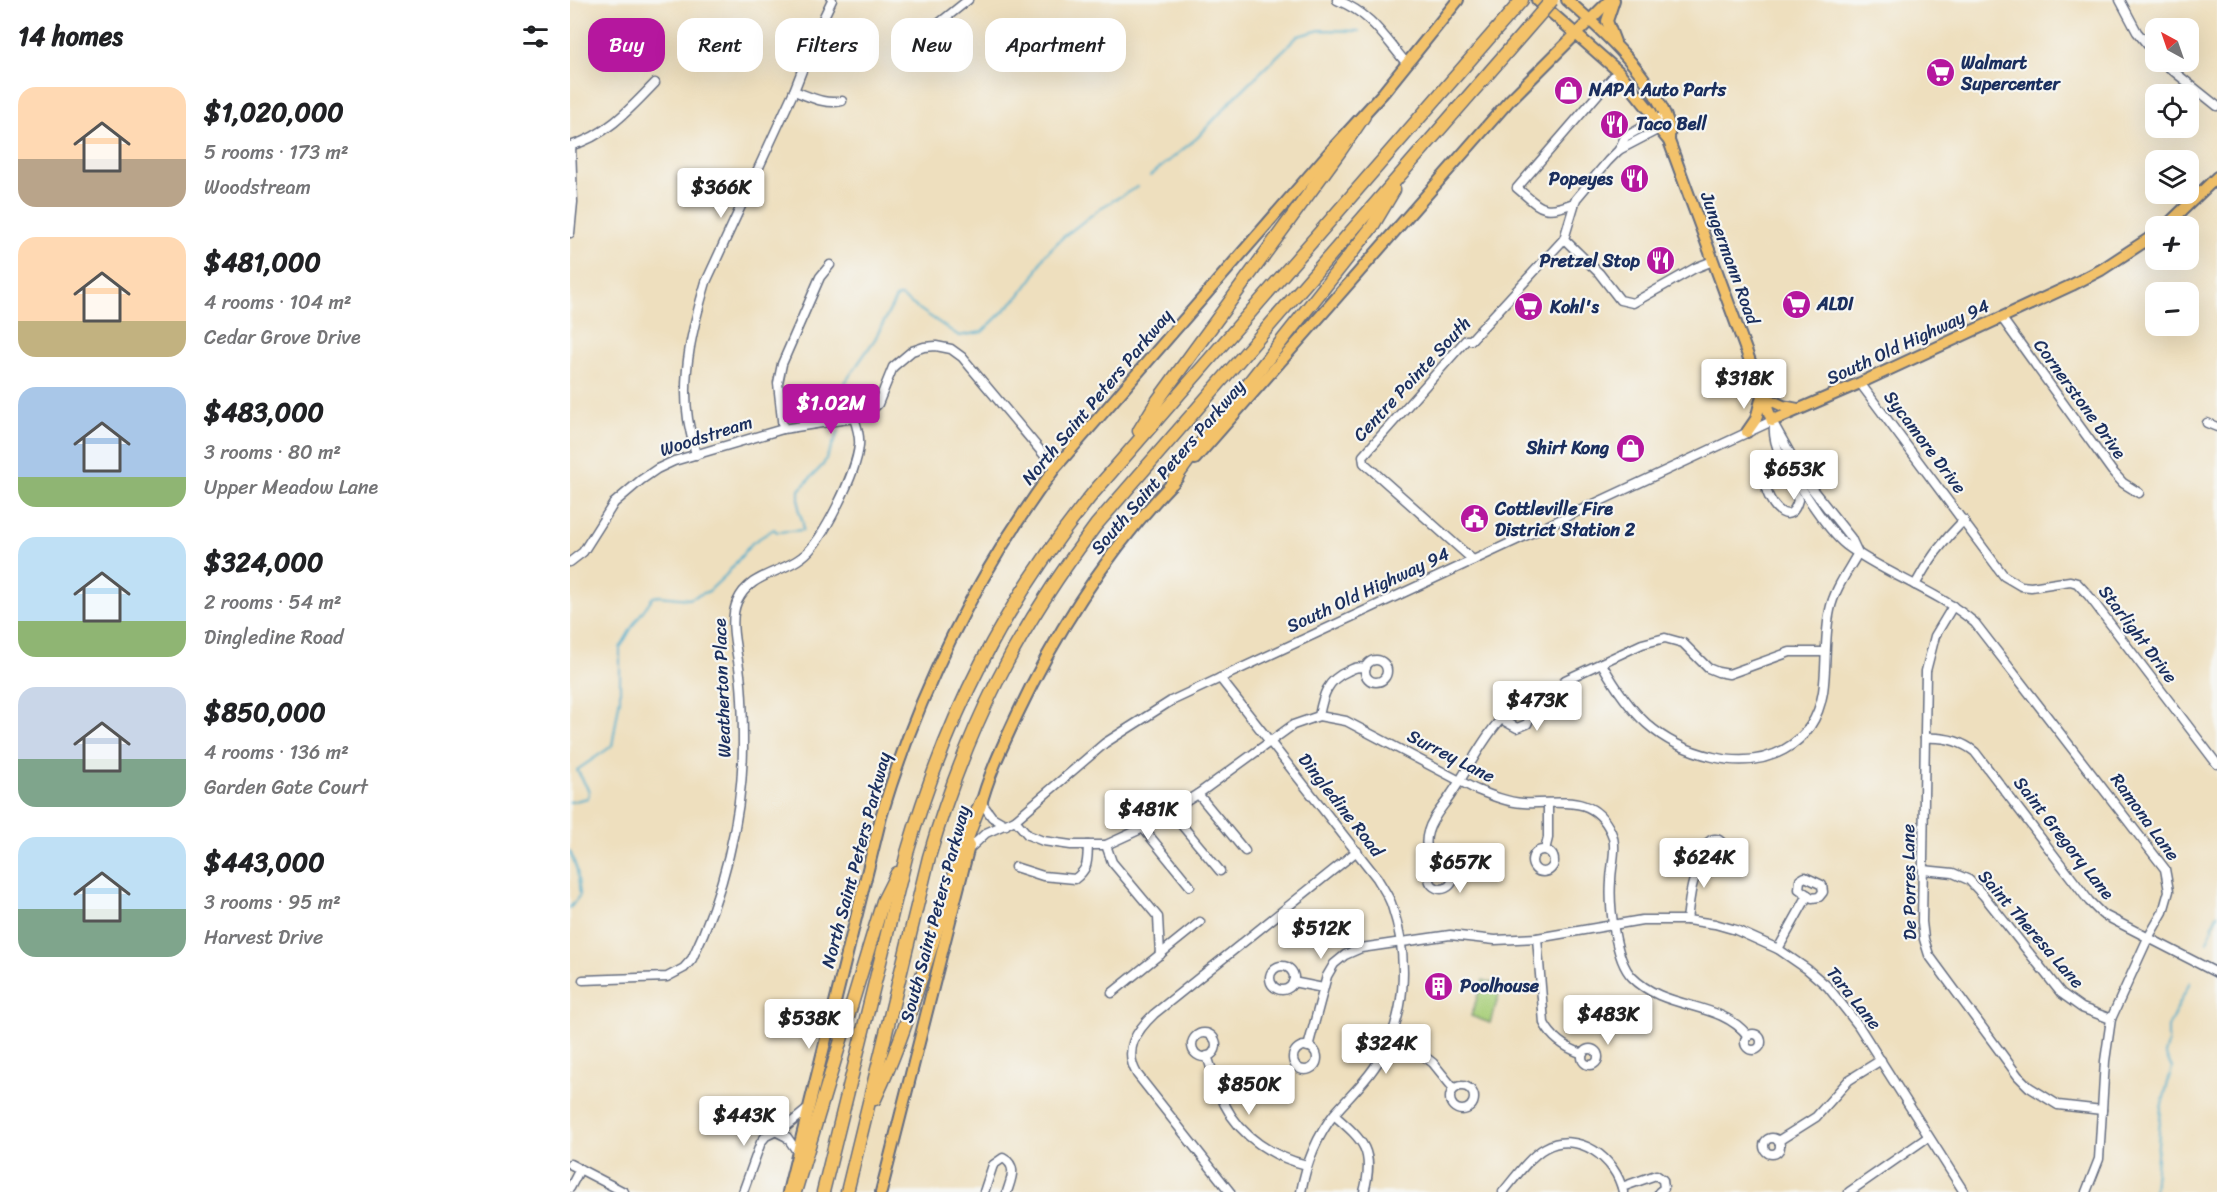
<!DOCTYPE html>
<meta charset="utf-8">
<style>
body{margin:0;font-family:Sriracha,sans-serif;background:#f6f6f6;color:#202124;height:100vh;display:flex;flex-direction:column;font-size:22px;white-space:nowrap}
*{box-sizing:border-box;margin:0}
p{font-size:20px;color:#757577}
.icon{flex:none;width:33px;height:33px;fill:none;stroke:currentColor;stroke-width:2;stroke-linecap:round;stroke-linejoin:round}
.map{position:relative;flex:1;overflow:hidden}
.side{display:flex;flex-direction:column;background:#fff;width:570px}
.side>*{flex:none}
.top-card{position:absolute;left:18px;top:18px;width:570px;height:54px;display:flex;gap:12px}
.needle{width:39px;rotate:320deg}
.buttons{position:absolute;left:1575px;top:18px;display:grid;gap:12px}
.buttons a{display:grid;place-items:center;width:54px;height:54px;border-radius:12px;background:#fff;box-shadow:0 6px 24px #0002;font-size:30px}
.price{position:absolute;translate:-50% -51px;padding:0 14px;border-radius:6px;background:#fff;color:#222;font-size:20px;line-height:39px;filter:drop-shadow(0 2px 3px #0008)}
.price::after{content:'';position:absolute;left:50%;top:36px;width:18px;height:14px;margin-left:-9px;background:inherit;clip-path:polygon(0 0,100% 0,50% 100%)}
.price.on{background:#b5179e;color:#fff}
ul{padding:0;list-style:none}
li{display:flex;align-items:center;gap:18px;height:150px;padding:0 18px}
li span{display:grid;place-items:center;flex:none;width:168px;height:120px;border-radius:18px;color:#555}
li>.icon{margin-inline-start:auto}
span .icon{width:72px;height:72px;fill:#fffc;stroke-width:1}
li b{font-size:26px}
h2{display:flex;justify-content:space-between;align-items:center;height:72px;padding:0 18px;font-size:26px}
.pill{padding:0 21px;border-radius:18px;background:#fff;box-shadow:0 6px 24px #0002;font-size:21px;line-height:54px}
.pill.on{background:#b5179e;color:#fff}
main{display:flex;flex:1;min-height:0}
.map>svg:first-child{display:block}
.green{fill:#a9cf7a;stroke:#627f6c;stroke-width:1.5}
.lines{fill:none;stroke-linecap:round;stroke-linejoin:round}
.stream{stroke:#4babca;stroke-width:2}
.minor-casing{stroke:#656d80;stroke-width:11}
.major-casing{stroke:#656d80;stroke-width:14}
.highway-casing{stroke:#656d80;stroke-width:15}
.minor{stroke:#fff;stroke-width:8}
.major{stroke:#f3c26a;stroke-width:10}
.highway{stroke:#f3c26a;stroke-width:12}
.highway-bridge-casing{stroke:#656d80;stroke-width:15;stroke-linecap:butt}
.highway-bridge{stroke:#f3c26a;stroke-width:12}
.labels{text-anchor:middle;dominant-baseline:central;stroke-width:4.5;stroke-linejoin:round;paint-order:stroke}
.poi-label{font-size:18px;font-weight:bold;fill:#1b2f5e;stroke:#f6f6f2;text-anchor:start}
.street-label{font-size:18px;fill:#1b2f5e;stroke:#f6f6f2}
</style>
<main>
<section class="side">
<h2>14 homes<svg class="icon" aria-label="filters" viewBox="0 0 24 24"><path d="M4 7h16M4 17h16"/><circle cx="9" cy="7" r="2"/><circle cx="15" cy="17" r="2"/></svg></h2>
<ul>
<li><span style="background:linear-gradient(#ffd9b3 60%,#b9a48a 0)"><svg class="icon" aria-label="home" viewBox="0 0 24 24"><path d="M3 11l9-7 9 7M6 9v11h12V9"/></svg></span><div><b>$1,020,000</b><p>5 rooms · 173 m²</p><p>Woodstream</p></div></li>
<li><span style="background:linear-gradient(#ffd9b3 70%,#c2b280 0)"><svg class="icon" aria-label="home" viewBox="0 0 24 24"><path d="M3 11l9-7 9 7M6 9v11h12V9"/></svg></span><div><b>$481,000</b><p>4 rooms · 104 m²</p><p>Cedar Grove Drive</p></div></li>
<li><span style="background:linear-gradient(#a9c7e8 75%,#8fb573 0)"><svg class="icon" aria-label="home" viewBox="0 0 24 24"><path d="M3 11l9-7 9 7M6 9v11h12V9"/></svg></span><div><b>$483,000</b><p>3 rooms · 80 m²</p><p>Upper Meadow Lane</p></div></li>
<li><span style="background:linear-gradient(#bfe0f5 70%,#8fb573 0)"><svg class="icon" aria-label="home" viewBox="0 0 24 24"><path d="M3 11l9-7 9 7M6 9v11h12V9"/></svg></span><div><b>$324,000</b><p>2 rooms · 54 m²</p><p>Dingledine Road</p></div></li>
<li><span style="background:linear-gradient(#c9d6e8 60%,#7fa58c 0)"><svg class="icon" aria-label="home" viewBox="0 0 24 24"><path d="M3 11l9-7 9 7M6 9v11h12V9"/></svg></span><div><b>$850,000</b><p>4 rooms · 136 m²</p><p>Garden Gate Court</p></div></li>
<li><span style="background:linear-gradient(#bfe0f5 60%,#7fa58c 0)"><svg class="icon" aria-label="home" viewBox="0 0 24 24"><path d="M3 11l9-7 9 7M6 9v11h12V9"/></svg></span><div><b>$443,000</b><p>3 rooms · 95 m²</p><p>Harvest Drive</p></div></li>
</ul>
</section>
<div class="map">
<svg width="1647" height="1192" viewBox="0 0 1647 1192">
<rect width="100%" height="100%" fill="#f6f6f2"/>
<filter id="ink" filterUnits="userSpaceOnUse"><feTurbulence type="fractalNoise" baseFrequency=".0167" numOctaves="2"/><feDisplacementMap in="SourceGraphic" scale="12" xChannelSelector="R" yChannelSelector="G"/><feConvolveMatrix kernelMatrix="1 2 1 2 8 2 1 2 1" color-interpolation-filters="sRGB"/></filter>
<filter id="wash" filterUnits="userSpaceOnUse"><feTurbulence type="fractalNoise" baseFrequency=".008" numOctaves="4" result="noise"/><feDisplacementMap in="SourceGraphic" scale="24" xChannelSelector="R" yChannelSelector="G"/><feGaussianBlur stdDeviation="1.35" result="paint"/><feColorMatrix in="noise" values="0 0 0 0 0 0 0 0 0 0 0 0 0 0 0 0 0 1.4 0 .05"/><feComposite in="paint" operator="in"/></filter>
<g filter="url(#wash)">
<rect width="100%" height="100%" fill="#eedfbe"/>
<!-- green -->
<path class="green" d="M913 980 932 986 920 1023 901 1016Z"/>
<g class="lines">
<!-- stream -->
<g class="stream">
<path d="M580 176 627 138 663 99 728 36 750 30 789 31"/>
<path d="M267 409 272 387 305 339 326 298 330 296 389 336 412 332 450 295 464 276 474 256 492 238 532 207 567 187"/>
<path d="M0 802 18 798 19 791 7 770 42 746 50 698V648L65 622 83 597 89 596 119 599 139 591 156 575 182 543 204 529 207 532 233 530V523L229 511V490L253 465 269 431"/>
<path d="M0 851 7 870 10 895 0 908"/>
<path d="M1637 942 1647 914"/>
<path d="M1584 1192 1591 1108 1602 1068 1595 1054 1598 1043V1027L1620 982"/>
</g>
</g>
</g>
<g filter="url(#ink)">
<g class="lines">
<defs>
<g id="minor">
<path d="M767 0C803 15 813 36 837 64"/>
<path d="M1550 0 1567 32 1586 55"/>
<path d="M343 44 398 0"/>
<path d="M1592 62 1647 106"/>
<path d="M224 91C241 97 254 105 272 101"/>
<path d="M1093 127 1049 150 1038 161 1006 199 994 239 1029 273 1050 300 1063 303 1125 268 1143 261"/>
<path d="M0 146C36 136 60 109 85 83"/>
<path d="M1049 150 1055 137 1089 118"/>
<path d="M1004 203C972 215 971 208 947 188L1048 71"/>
<path d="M0 233 3 202 1 146"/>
<path d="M1431 317 1542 471 1553 483 1569 493"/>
<path d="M1290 383 1434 576 1451 586 1461 587 1500 581 1507 583 1519 596 1647 764"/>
<path d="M1637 423 1647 427"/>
<path d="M1204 425C1202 447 1216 466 1228 483 1239 500 1260 533 1276 545 1316 575 1367 590 1405 623L1595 869 1599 891 1593 912 1578 938 1541 1019 1535 1061 1529 1159 1516 1192"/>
<path d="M213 429 208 383 212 364 250 277 260 265"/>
<path d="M126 455C123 443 120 431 118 419 111 373 123 326 136 282L224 91 249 27 262 0"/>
<path d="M1223 489 1228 500C1221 527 1203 509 1197 492V488L1204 482 1216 483 1223 489 1232 482"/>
<path d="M903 560 794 463 793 456 896 340H901L994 239"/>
<path d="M0 562 13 552 44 503 71 480 87 469 104 461 213 429 284 418 300 411 308 404 323 367 342 351 354 347 366 346 381 349 392 357 485 468"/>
<path d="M1345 585C1358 560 1374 540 1394 520"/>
<path d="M1383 606 1365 636 1356 671 1352 922 1354 939 1359 955 1448 1076 1459 1087 1488 1105 1532 1110"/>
<circle cx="806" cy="671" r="11"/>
<path d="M1032 664C1059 712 1087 744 1143 757 1195 769 1244 747 1253 692 1257 665 1254 637 1260 610 1264 590 1278 571 1288 553"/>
<path d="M650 678 807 878C812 887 819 896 822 906 840 959 837 1022 804 1068 793 1084 778 1098 765 1113 747 1136 736 1164 731 1192"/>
<path d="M995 680 1072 644 1095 638 1113 643 1138 668 1148 672 1159 674 1220 652H1255"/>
<path d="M948 704 955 707 960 717 957 724 947 728 931 719 940 707Z"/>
<path d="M749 716 776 721 905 789C920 795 937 802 953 803 988 805 1023 792 1041 832 1048 847 1041 865 1041 881 1039 905 1045 960 1062 977 1095 1011 1150 1000 1178 1036"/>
<path d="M1355 738C1374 737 1390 740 1405 752L1519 901 1532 914 1647 973"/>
<path d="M628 794 675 851"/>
<path d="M411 802 422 817 436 825"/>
<path d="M600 811 650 871"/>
<path d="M445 820 458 835 473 841 501 845H536L573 828 628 794 723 725 749 716C753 695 757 680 778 671 784 668 788 666 796 668"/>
<path d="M573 828 620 886"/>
<circle cx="1145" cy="847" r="8"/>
<path d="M536 845 542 862 588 917 590 955"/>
<path d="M399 849 416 833 445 820 535 743 601 701 1202 421 1235 480 1281 538 1288 553"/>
<circle cx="973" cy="861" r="11"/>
<path d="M975 850 978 838V803"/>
<circle cx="871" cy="877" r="12"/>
<path d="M445 867 473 876 505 879C519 868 517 862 518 845"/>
<path d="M865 868C858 857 854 845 858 832 862 817 874 806 882 793 899 768 911 741 931 719"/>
<path d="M1353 870 1383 873 1399 880 1414 896 1491 993 1512 1008 1541 1019"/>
<path d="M1235 877 1252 885 1253 892 1249 897 1242 898 1229 889 1230 880Z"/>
<path d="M1117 920C1121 889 1120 878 1140 853"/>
<path d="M967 938 974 1023C982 1039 996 1048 1013 1054"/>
<path d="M1208 949 1238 895"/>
<circle cx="712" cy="978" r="12"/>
<path d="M13 980 97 977 114 968 122 959C153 894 172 820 173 748 173 724 173 698 170 675 168 653 158 623 167 602 179 574 210 574 232 557 253 542 287 471 289 445 290 436 287 427 284 418"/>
<path d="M723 982 753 988"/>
<path d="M542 993 630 922"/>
<circle cx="634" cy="1045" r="12"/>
<circle cx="1183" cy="1042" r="8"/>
<path d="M819 1039 849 1052 863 1063 884 1089"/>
<circle cx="735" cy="1058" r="12"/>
<path d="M738 1047 757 976 764 964 775 955 791 948 880 935 925 940 967 938 1072 920H1117L1145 924 1166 930 1208 949 1237 969 1258 987 1288 1025 1394 1192"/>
<circle cx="1020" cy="1057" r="8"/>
<path d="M637 1056C643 1072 647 1090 655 1105 671 1137 703 1157 737 1165"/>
<circle cx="892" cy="1098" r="12"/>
<path d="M764 1115C794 1141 805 1151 794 1192"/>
<path d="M207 1132 217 1137 228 1153"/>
<circle cx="1202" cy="1146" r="8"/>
<path d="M1208 1141 1246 1117 1279 1080 1311 1060"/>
<path d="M0 1164 54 1192"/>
<path d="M1052 1187 1086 1175 1093 1180 1094 1188 1089 1192"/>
<path d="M0 1188 10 1169"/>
<path d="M173 1192 191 1142 196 1136 217 1126 239 1108"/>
<path d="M414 1192 423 1165 433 1158C448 1166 441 1179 437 1192"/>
<path d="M660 1192 567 1074C553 1050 566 1031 584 1014L787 851"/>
<path d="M933 1192C944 1179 960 1156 975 1148 1008 1130 1046 1158 1053 1192"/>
<path d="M1279 1192 1358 1137"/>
</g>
<g id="major">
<path d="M967 0 1048 71 1081 112 1089 129 1099 141 1202 421 1290 383 1502 285 1531 270 1586 234"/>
<path d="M997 0C1033 31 1082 76 1098 122 1100 128 1099 135 1099 141"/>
<path d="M1044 0 1037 21 1045 42"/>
<path d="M1596 226 1647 177"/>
<path d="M1192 396 1213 406 1228 409"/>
<path d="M1177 432 1186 419 1192 396"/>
<path d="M625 459 939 101 1040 0"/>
<path d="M410 808C418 776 433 745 447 715 488 628 541 546 608 477"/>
<path d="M218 1192 311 817C349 690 406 575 485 468L764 147 814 92 888 0"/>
<path d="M311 1192 399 846"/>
</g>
<g id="highway">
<path d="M569 431 588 400 770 151 794 116"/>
<path d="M602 483 628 447 802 227 824 190"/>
<path d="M305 1099C350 1004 371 899 411 802"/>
<path d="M225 1192 313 901 327 873"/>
<path d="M253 1192 337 853C378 713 432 606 524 492L952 0"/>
<path d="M277 1192 359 857C397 728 445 632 526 525L970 14"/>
</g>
</defs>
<!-- minor casing -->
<use href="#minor" class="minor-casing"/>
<!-- major casing -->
<use href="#major" class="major-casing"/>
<!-- highway casing -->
<use href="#highway" class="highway-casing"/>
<!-- minor -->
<use href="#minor" class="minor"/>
<!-- major -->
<use href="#major" class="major"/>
<!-- highway -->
<use href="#highway" class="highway"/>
<defs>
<path id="highway-bridge" d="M970 14 982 0"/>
</defs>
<!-- highway-bridge casing -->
<use href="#highway-bridge" class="highway-bridge-casing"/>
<!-- highway-bridge -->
<use href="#highway-bridge" class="highway-bridge"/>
</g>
</g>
<!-- icons -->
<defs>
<symbol id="supermarket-disc" viewBox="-11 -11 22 22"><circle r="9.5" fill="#b5179e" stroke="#f6f6f2"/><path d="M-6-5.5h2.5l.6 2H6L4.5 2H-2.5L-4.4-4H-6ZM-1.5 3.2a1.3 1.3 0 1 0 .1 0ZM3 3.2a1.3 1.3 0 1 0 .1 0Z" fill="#fff"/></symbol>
<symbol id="shop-disc" viewBox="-11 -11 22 22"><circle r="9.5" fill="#b5179e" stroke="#f6f6f2"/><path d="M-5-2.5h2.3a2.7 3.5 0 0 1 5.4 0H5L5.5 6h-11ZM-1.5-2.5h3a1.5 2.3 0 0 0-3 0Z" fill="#fff"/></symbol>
<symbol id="restaurant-disc" viewBox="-11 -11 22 22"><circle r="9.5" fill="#b5179e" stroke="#f6f6f2"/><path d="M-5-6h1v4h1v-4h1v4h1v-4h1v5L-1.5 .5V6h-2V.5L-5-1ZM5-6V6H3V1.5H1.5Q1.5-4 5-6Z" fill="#fff"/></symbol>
<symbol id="civic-disc" viewBox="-11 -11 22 22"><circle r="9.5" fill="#b5179e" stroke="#f6f6f2"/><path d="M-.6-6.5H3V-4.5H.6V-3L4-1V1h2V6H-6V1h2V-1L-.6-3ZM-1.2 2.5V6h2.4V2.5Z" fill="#fff"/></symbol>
<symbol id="building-disc" viewBox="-11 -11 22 22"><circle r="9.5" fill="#b5179e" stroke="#f6f6f2"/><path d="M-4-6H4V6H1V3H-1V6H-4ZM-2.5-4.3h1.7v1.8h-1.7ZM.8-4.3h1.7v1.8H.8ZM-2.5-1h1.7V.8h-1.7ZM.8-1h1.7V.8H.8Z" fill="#fff"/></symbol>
</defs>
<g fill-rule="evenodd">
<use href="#supermarket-disc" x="1354" y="56" width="33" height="33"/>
<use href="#shop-disc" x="982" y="74" width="33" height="33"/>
<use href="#restaurant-disc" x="1028" y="108" width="33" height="33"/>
<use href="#restaurant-disc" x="1048" y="162" width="33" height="33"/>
<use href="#restaurant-disc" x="1074" y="244" width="33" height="33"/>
<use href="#supermarket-disc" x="1210" y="288" width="33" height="33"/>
<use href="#supermarket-disc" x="942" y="290" width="33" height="33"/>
<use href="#shop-disc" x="1044" y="432" width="33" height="33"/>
<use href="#civic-disc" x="888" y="502" width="33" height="33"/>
<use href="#building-disc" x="852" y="970" width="33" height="33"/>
</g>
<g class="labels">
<!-- poi labels -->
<g class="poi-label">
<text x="1391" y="63">Walmart<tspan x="1391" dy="21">Supercenter</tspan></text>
<text x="1019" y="90">NAPA Auto Parts</text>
<text x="1066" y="124">Taco Bell</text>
<text x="1043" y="179" text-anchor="end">Popeyes</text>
<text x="1070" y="261" text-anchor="end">Pretzel Stop</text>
<text x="1247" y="304">ALDI</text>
<text x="980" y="307">Kohl's</text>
<text x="1039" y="448" text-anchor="end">Shirt Kong</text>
<text x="925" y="509">Cottleville Fire<tspan x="925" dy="21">District Station 2</tspan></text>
<text x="890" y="986">Poolhouse</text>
</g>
<!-- street labels -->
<g class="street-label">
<text transform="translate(1160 258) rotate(70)">Jungermann Road</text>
<text transform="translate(1338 342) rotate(-25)">South Old Highway 94</text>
<text transform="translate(842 379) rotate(-47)">Centre Pointe South</text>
<text transform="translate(527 397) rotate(-50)">North Saint Peters Parkway</text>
<text transform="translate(1510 399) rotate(54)">Cornerstone Drive</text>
<text transform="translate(136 436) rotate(-18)">Woodstream</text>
<text transform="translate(1355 442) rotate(53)">Sycamore Drive</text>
<text transform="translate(598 467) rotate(-49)">South Saint Peters Parkway</text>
<text transform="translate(798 590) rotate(-25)">South Old Highway 94</text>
<text transform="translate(1568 634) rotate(53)">Starlight Drive</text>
<text transform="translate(152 688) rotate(-92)">Weatherton Place</text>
<text transform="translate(881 756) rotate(27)">Surrey Lane</text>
<text transform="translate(771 805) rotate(52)">Dingledine Road</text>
<text transform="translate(1575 817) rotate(54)">Ramona Lane</text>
<text transform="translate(1494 838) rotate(52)">Saint Gregory Lane</text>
<text transform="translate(286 860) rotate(-75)">North Saint Peters Parkway</text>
<text transform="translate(1339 882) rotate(-91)">De Porres Lane</text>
<text transform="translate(365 914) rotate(-75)">South Saint Peters Parkway</text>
<text transform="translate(1461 929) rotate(49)">Saint Theresa Lane</text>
<text transform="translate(1284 998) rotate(51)">Tara Lane</text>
</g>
</g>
</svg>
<div class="buttons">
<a><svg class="needle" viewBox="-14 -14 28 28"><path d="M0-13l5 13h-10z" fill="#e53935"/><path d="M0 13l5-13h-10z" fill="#757577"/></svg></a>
<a><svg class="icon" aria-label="locate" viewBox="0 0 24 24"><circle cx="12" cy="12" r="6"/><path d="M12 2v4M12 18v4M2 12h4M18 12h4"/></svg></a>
<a><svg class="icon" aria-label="layers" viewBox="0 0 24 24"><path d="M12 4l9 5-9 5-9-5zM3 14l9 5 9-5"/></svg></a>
<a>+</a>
<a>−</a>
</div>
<b class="price" style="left:151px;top:219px">$366K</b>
<b class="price" style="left:1174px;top:410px">$318K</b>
<b class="price on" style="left:261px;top:435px">$1.02M</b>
<b class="price" style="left:1224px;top:501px">$653K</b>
<b class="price" style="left:967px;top:732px">$473K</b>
<b class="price" style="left:578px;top:841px">$481K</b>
<b class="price" style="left:1134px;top:889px">$624K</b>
<b class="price" style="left:890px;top:894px">$657K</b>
<b class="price" style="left:751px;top:960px">$512K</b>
<b class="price" style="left:1038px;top:1046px">$483K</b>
<b class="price" style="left:239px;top:1050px">$538K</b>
<b class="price" style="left:816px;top:1075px">$324K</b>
<b class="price" style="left:679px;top:1116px">$850K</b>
<b class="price" style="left:174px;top:1147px">$443K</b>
<div class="top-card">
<a class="pill on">Buy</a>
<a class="pill">Rent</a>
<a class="pill">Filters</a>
<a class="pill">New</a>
<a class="pill">Apartment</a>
</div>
</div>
</main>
